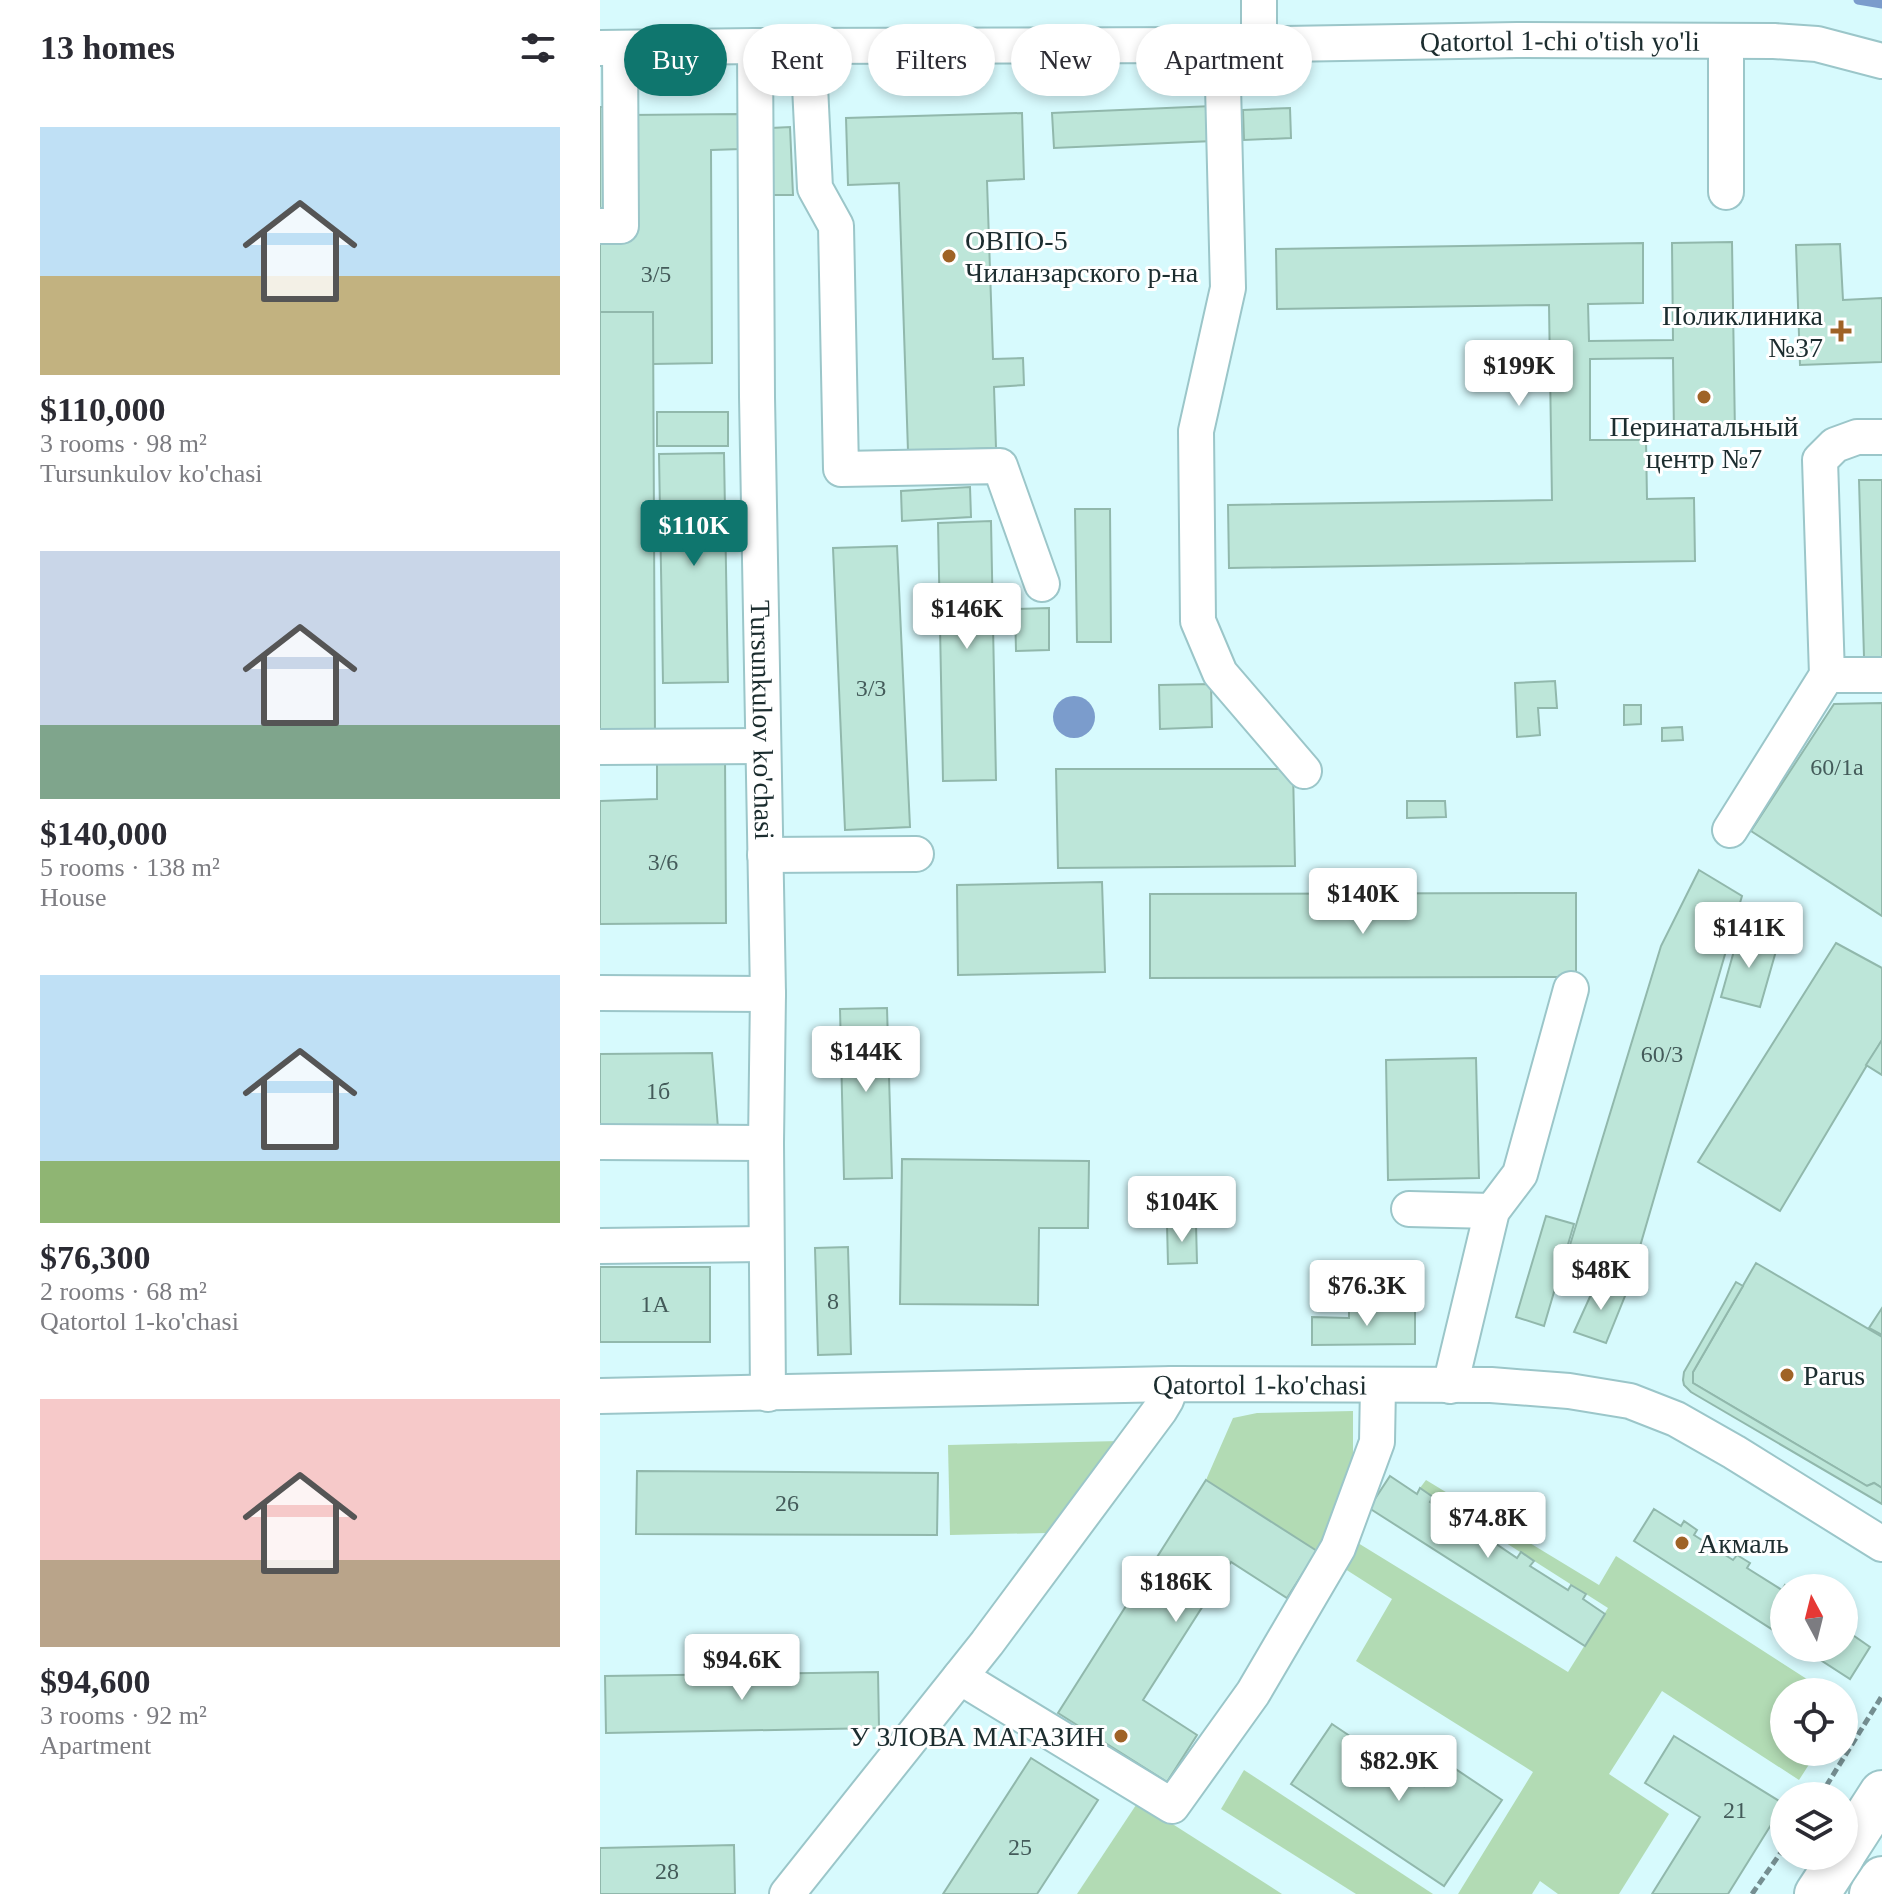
<!DOCTYPE html>
<meta charset="utf-8">
<style>
body{margin:0;font-family:"Times New Roman",serif;background:#f7f7f7;color:#2b2b33;height:100vh;display:flex;flex-direction:column;font-size:30px;white-space:nowrap}
*{box-sizing:border-box;margin:0}
p{font-size:26px;color:#7c7c81}
.icon{flex:none;width:44px;height:44px;fill:none;stroke:currentColor;stroke-width:2;stroke-linecap:round;stroke-linejoin:round}
.map{position:relative;flex:1;overflow:hidden}
.details{display:flex;flex-direction:column;background:#fff;width:600px}
.details>*{flex:none}
.banner{position:absolute;left:24px;top:24px;width:760px;height:72px;display:flex;gap:16px}
.needle{width:52px;rotate:353deg}
.fabs{position:absolute;left:1170px;top:1574px;display:grid;gap:16px}
.fabs a{display:grid;place-items:center;width:88px;height:88px;border-radius:50%;background:#fff;box-shadow:0 4px 12px #0003;font-size:40px}
.price{position:absolute;translate:-50% -68px;padding:0 18px;border-radius:8px;background:#fff;color:#222;font-size:26px;line-height:52px;filter:drop-shadow(0 2px 4px #0008)}
.price::after{content:'';position:absolute;left:50%;top:48px;width:24px;height:18px;margin-left:-12px;background:inherit;clip-path:polygon(0 0,100% 0,50% 100%)}
.price.selected{background:#0f766e;color:#fff}
ul{padding:0;list-style:none}
li{display:grid;align-content:center;gap:16px;height:424px;padding:0 40px}
li span{display:grid;place-items:center;height:248px;border-radius:0px;color:#555}
li>.icon{margin-inline-start:auto}
span .icon{width:144px;height:144px;fill:#fffc;stroke-width:1}
li b{font-size:34px}
h2{display:flex;justify-content:space-between;align-items:center;height:96px;padding:0 40px;font-size:34px}
.tag{padding:0 28px;border-radius:36px;background:#fff;box-shadow:0 4px 12px #0003;font-size:28px;line-height:72px}
.tag.selected{background:#0f766e;color:#fff}
main{display:flex;flex:1;min-height:0}
.map>svg:first-child{display:block}
.green{fill:#b2dbb4}
.water{fill:#7b9ccc}
.lines{fill:none;stroke-linecap:round;stroke-linejoin:round}
.stream{stroke:#7b9ccc;stroke-width:9}
.building{fill:#bde6d9;stroke:#91b8ac;stroke-width:2}
.minor-casing{stroke:#9bc6c9;stroke-width:38}
.major-casing{stroke:#9bc6c9;stroke-width:48}
.path{stroke:#758e91;stroke-width:5;stroke-dasharray:8 4;stroke-linecap:butt}
.minor{stroke:#fff;stroke-width:34}
.major{stroke:#fff;stroke-width:44}
.poi-dot{fill:#9f6326;stroke:#fff;stroke-width:3}
.labels{text-anchor:middle;dominant-baseline:central;stroke-width:6;stroke-linejoin:round;paint-order:stroke}
.number-label{font-size:24px;fill:#445b5a}
.street-label{font-size:28px;fill:#1c2d2f;stroke:#fff}
.poi-label{font-size:28px;fill:#1c2d2f;stroke:#fff;text-anchor:start}
</style>
<main>
<section class="details">
<h2>13 homes<svg class="icon" aria-label="filters" viewBox="0 0 24 24"><path d="M4 7h16M4 17h16"/><circle cx="9" cy="7" r="2"/><circle cx="15" cy="17" r="2"/></svg></h2>
<ul>
<li><span style="background:linear-gradient(#bfe0f5 60%,#c2b280 0)"><svg class="icon" aria-label="home" viewBox="0 0 24 24"><path d="M3 11l9-7 9 7M6 9v11h12V9"/></svg></span><div><b>$110,000</b><p>3 rooms · 98 m²</p><p>Tursunkulov ko'chasi</p></div></li>
<li><span style="background:linear-gradient(#c9d6e8 70%,#7fa58c 0)"><svg class="icon" aria-label="home" viewBox="0 0 24 24"><path d="M3 11l9-7 9 7M6 9v11h12V9"/></svg></span><div><b>$140,000</b><p>5 rooms · 138 m²</p><p>House</p></div></li>
<li><span style="background:linear-gradient(#bfe0f5 75%,#8fb573 0)"><svg class="icon" aria-label="home" viewBox="0 0 24 24"><path d="M3 11l9-7 9 7M6 9v11h12V9"/></svg></span><div><b>$76,300</b><p>2 rooms · 68 m²</p><p>Qatortol 1-ko'chasi</p></div></li>
<li><span style="background:linear-gradient(#f6c9c9 65%,#b9a48a 0)"><svg class="icon" aria-label="home" viewBox="0 0 24 24"><path d="M3 11l9-7 9 7M6 9v11h12V9"/></svg></span><div><b>$94,600</b><p>3 rooms · 92 m²</p><p>Apartment</p></div></li>
</ul>
</section>
<div class="map">
<svg width="1282" height="1894" viewBox="0 0 1282 1894">
<rect width="100%" height="100%" fill="#d7fafd"/>
<!-- green -->
<g class="green">
<path d="M753 1411V1512L758 1543 968 1672 1008 1608 820 1488 826 1480 999 1585 1016 1556 1227 1692H1184V1708L1174 1724 1184 1731V1752H1217L1199 1780 1062 1691 1009 1774 1069 1814 1019 1894H958L940 1881 932 1894H858L933 1772 756 1661 792 1599 606 1480 633 1418 657 1413Z"/>
<path d="M519 1441 448 1533 350 1535 348 1445Z"/>
<path d="M644 1770 833 1894H756L621 1809Z"/>
<path d="M538 1802 682 1894H477Z"/>
</g>
<!-- water -->
<circle class="water" cx="474" cy="717" r="21"/>
<g class="lines">
<!-- stream -->
<path class="stream" d="M1258 0 1282 4"/>
</g>
<!-- building -->
<g class="building">
<path d="M612 106 613 141 454 148 452 113Z"/>
<rect x="0" y="107" width="12" height="108"/>
<path d="M690 108 691 138 644 140 643 110Z"/>
<path d="M422 113 424 179 387 181 393 359 423 358 424 385 394 387 396 448 308 451 299 183 248 185 246 118Z"/>
<path d="M141 114V149L111 150 112 363 53 364V312H0V236L29 115Z"/>
<path d="M190 127 193 195H173L171 128Z"/>
<path d="M1132 242 1135 434 1074 435 1073 358 990 359V440H1046L1047 499 1094 498 1095 561 629 568 628 505 952 500 949 305 677 309 676 249 1043 243V303L988 304 989 341 1073 340 1072 243Z"/>
<path d="M1240 244 1243 300 1282 298V362L1200 365 1196 245Z"/>
<path d="M0 312H53L55 740H0Z"/>
<rect x="57" y="412" width="71" height="34"/>
<path d="M124 453 128 682 63 683 59 454Z"/>
<path d="M1259 480H1282V657H1264Z"/>
<path d="M370 487 371 517 302 521 301 491Z"/>
<path d="M475 509H510L511 642H477Z"/>
<path d="M391 521 396 780 343 781 338 523Z"/>
<path d="M297 546 310 827 245 830 233 548Z"/>
<path d="M449 608V650L416 651 415 609Z"/>
<path d="M955 681 957 708H938L940 735 917 737 915 683Z"/>
<path d="M611 684 612 727 560 729 559 685Z"/>
<path d="M1282 703V916L1151 831 1234 704Z"/>
<path d="M1024 705H1041V724L1024 725Z"/>
<path d="M1082 727 1083 740 1062 741V728Z"/>
<path d="M125 755 126 923 0 924V801L57 799V756Z"/>
<path d="M456 769H693L695 866 458 868Z"/>
<path d="M807 801H845L846 817 807 818Z"/>
<path d="M1099 870 1142 896 1027 1291 998 1279 963 1268 1061 946Z"/>
<path d="M502 882 505 972 358 975 357 885Z"/>
<path d="M976 893V977L550 978V894Z"/>
<path d="M1139 933 1178 944 1160 1007 1121 997Z"/>
<path d="M1236 943 1282 968V1040L1180 1211 1098 1162Z"/>
<path d="M287 1008 292 1178 244 1179 240 1009Z"/>
<path d="M1282 1040V1075L1266 1065Z"/>
<path d="M112 1053 118 1128 0 1129V1054Z"/>
<path d="M876 1058 879 1178 788 1180 786 1060Z"/>
<path d="M302 1159 489 1161 488 1228H439L438 1305 300 1304Z"/>
<path d="M946 1216 974 1224 944 1326 916 1317Z"/>
<path d="M567 1224H596L597 1263 568 1264Z"/>
<path d="M248 1247 251 1354 218 1355 215 1248Z"/>
<path d="M1156 1263 1282 1337V1488L1274 1483 1267 1486 1093 1383V1372Z"/>
<rect x="0" y="1267" width="110" height="75"/>
<path d="M998 1279 1027 1291 1006 1343 974 1332Z"/>
<path d="M1136 1282 1143 1286 1093 1372V1383L1267 1486 1274 1483 1282 1488V1504L1091 1392 1084 1385 1083 1380 1084 1372Z"/>
<path d="M749 1308H815V1344L712 1345V1317L749 1318Z"/>
<path d="M1282 1308V1335L1269 1328Z"/>
<path d="M37 1471 338 1473 337 1535 36 1534Z"/>
<path d="M790 1476 817 1494 820 1488 833 1497 830 1502 869 1527 873 1522 886 1531 883 1535 917 1558 921 1552 934 1561 930 1566 968 1590 971 1585 986 1594 983 1599 1005 1614 985 1646 769 1508Z"/>
<path d="M606 1480 717 1551 687 1598 631 1562 543 1700 597 1735 567 1782 458 1713Z"/>
<path d="M1054 1509 1081 1526 1084 1521 1097 1530 1094 1535 1133 1560 1137 1555 1150 1563 1147 1568 1182 1590 1185 1585 1189 1588H1184V1637L1034 1541Z"/>
<path d="M1244 1623 1250 1627 1247 1631 1270 1647 1250 1679 1202 1648H1244Z"/>
<path d="M278 1672 279 1728 6 1733 5 1676Z"/>
<path d="M732 1724 824 1786 842 1760 902 1800 844 1886 691 1784Z"/>
<path d="M1074 1736 1184 1804 1128 1894H1052L1100 1817 1045 1783Z"/>
<path d="M431 1758 498 1800 437 1894H343Z"/>
<path d="M134 1845 135 1894H0V1848Z"/>
</g>
<g class="lines">
<defs>
<g id="minor">
<path d="M659 0V44"/>
<path d="M208 45 215 188 236 226 241 469 400 466 442 584"/>
<path d="M622 45 628 288 596 431 598 621 620 673 704 771"/>
<path id="s1" d="M155 46 157 397 168 994 166 1143 168 1394"/>
<path id="s2" d="M0 48 155 46 622 45 917 40 1174 41 1217 44 1282 61"/>
<path d="M1126 192V41"/>
<path d="M0 226H21L20 48"/>
<path d="M1227 675H1282"/>
<path d="M0 747 163 746"/>
<path d="M1130 830 1227 675 1220 460 1235 445 1257 437H1282"/>
<path d="M165 855 316 854"/>
<path d="M0 993 168 994"/>
<path d="M0 1142 166 1143"/>
<path d="M809 1209 892 1211"/>
<path d="M0 1246 166 1244"/>
<path d="M850 1386 892 1211 920 1174 971 989"/>
<path id="s3" d="M0 1396 572 1384 891 1385 969 1391 1030 1401 1076 1419 1134 1452 1282 1544"/>
<path d="M360 1677 572 1806 653 1693 738 1548 777 1442 778 1386"/>
<path d="M187 1894 387 1643 560 1410 566 1400 572 1384"/>
</g>
<g id="major">
<path d="M1244 1852 1282 1793"/>
<path d="M1217 1894 1242 1856"/>
<path d="M1272 1894 1282 1879"/>
</g>
</defs>
<!-- minor casing -->
<use href="#minor" class="minor-casing"/>
<!-- major casing -->
<use href="#major" class="major-casing"/>
<!-- path -->
<g class="path">
<path d="M1220 1796 1282 1696"/>
<path d="M1152 1894 1184 1848"/>
</g>
<!-- minor -->
<use href="#minor" class="minor"/>
<!-- major -->
<use href="#major" class="major"/>
</g>
<!-- markers -->
<g class="poi-dot">
<circle cx="349" cy="256" r="8"/>
<path d="M1237 319h8v8h8v8h-8v8h-8v-8h-8v-8h8z"/>
<circle cx="1104" cy="397" r="8"/>
<circle cx="1187" cy="1375" r="8"/>
<circle cx="1082" cy="1543" r="8"/>
<circle cx="521" cy="1736" r="8"/>
</g>
<g class="labels">
<!-- number labels -->
<g class="number-label">
<text x="56" y="274">3/5</text>
<text x="271" y="688">3/3</text>
<text x="1237" y="767">60/1a</text>
<text x="63" y="862">3/6</text>
<text x="1062" y="1054">60/3</text>
<text x="58" y="1091">1б</text>
<text x="233" y="1301">8</text>
<text x="55" y="1304">1А</text>
<text x="187" y="1503">26</text>
<text x="1135" y="1810">21</text>
<text x="420" y="1847">25</text>
<text x="67" y="1871">28</text>
</g>
<!-- street labels -->
<g class="street-label">
<text stroke="none"><textPath href="#s2" startOffset="960">Qatortol 1-chi o'tish yo'li</textPath></text>
<text stroke="none"><textPath href="#s1" startOffset="674">Tursunkulov ko'chasi</textPath></text>
<text stroke="none"><textPath href="#s3" startOffset="660">Qatortol 1-ko'chasi</textPath></text>
</g>
<!-- poi labels -->
<g class="poi-label">
<text x="365" y="240">ОВПО-5<tspan x="365" dy="32">Чиланзарского р-на</tspan></text>
<text x="1223" y="315" text-anchor="end">Поликлиника<tspan x="1223" dy="32">№37</tspan></text>
<text x="1104" y="426" text-anchor="middle">Перинатальный<tspan x="1104" dy="32">центр №7</tspan></text>
<text x="1203" y="1375">Parus</text>
<text x="1098" y="1543">Акмаль</text>
<text x="505" y="1736" text-anchor="end">У ЗЛОВА МАГАЗИН</text>
</g>
</g>
</svg>
<div class="fabs">
<a><svg class="needle" viewBox="-14 -14 28 28"><path d="M0-13l5 13h-10z" fill="#e53935"/><path d="M0 13l5-13h-10z" fill="#7c7c81"/></svg></a>
<a><svg class="icon" aria-label="locate" viewBox="0 0 24 24"><circle cx="12" cy="12" r="6"/><path d="M12 2v4M12 18v4M2 12h4M18 12h4"/></svg></a>
<a><svg class="icon" aria-label="layers" viewBox="0 0 24 24"><path d="M12 4l9 5-9 5-9-5zM3 14l9 5 9-5"/></svg></a>
</div>
<b class="price" style="left:919px;top:408px">$199K</b>
<b class="price selected" style="left:94px;top:568px">$110K</b>
<b class="price" style="left:367px;top:651px">$146K</b>
<b class="price" style="left:763px;top:936px">$140K</b>
<b class="price" style="left:1149px;top:970px">$141K</b>
<b class="price" style="left:266px;top:1094px">$144K</b>
<b class="price" style="left:582px;top:1244px">$104K</b>
<b class="price" style="left:1001px;top:1312px">$48K</b>
<b class="price" style="left:767px;top:1328px">$76.3K</b>
<b class="price" style="left:888px;top:1560px">$74.8K</b>
<b class="price" style="left:576px;top:1624px">$186K</b>
<b class="price" style="left:142px;top:1702px">$94.6K</b>
<b class="price" style="left:799px;top:1803px">$82.9K</b>
<div class="banner">
<a class="tag selected">Buy</a>
<a class="tag">Rent</a>
<a class="tag">Filters</a>
<a class="tag">New</a>
<a class="tag">Apartment</a>
</div>
</div>
</main>
